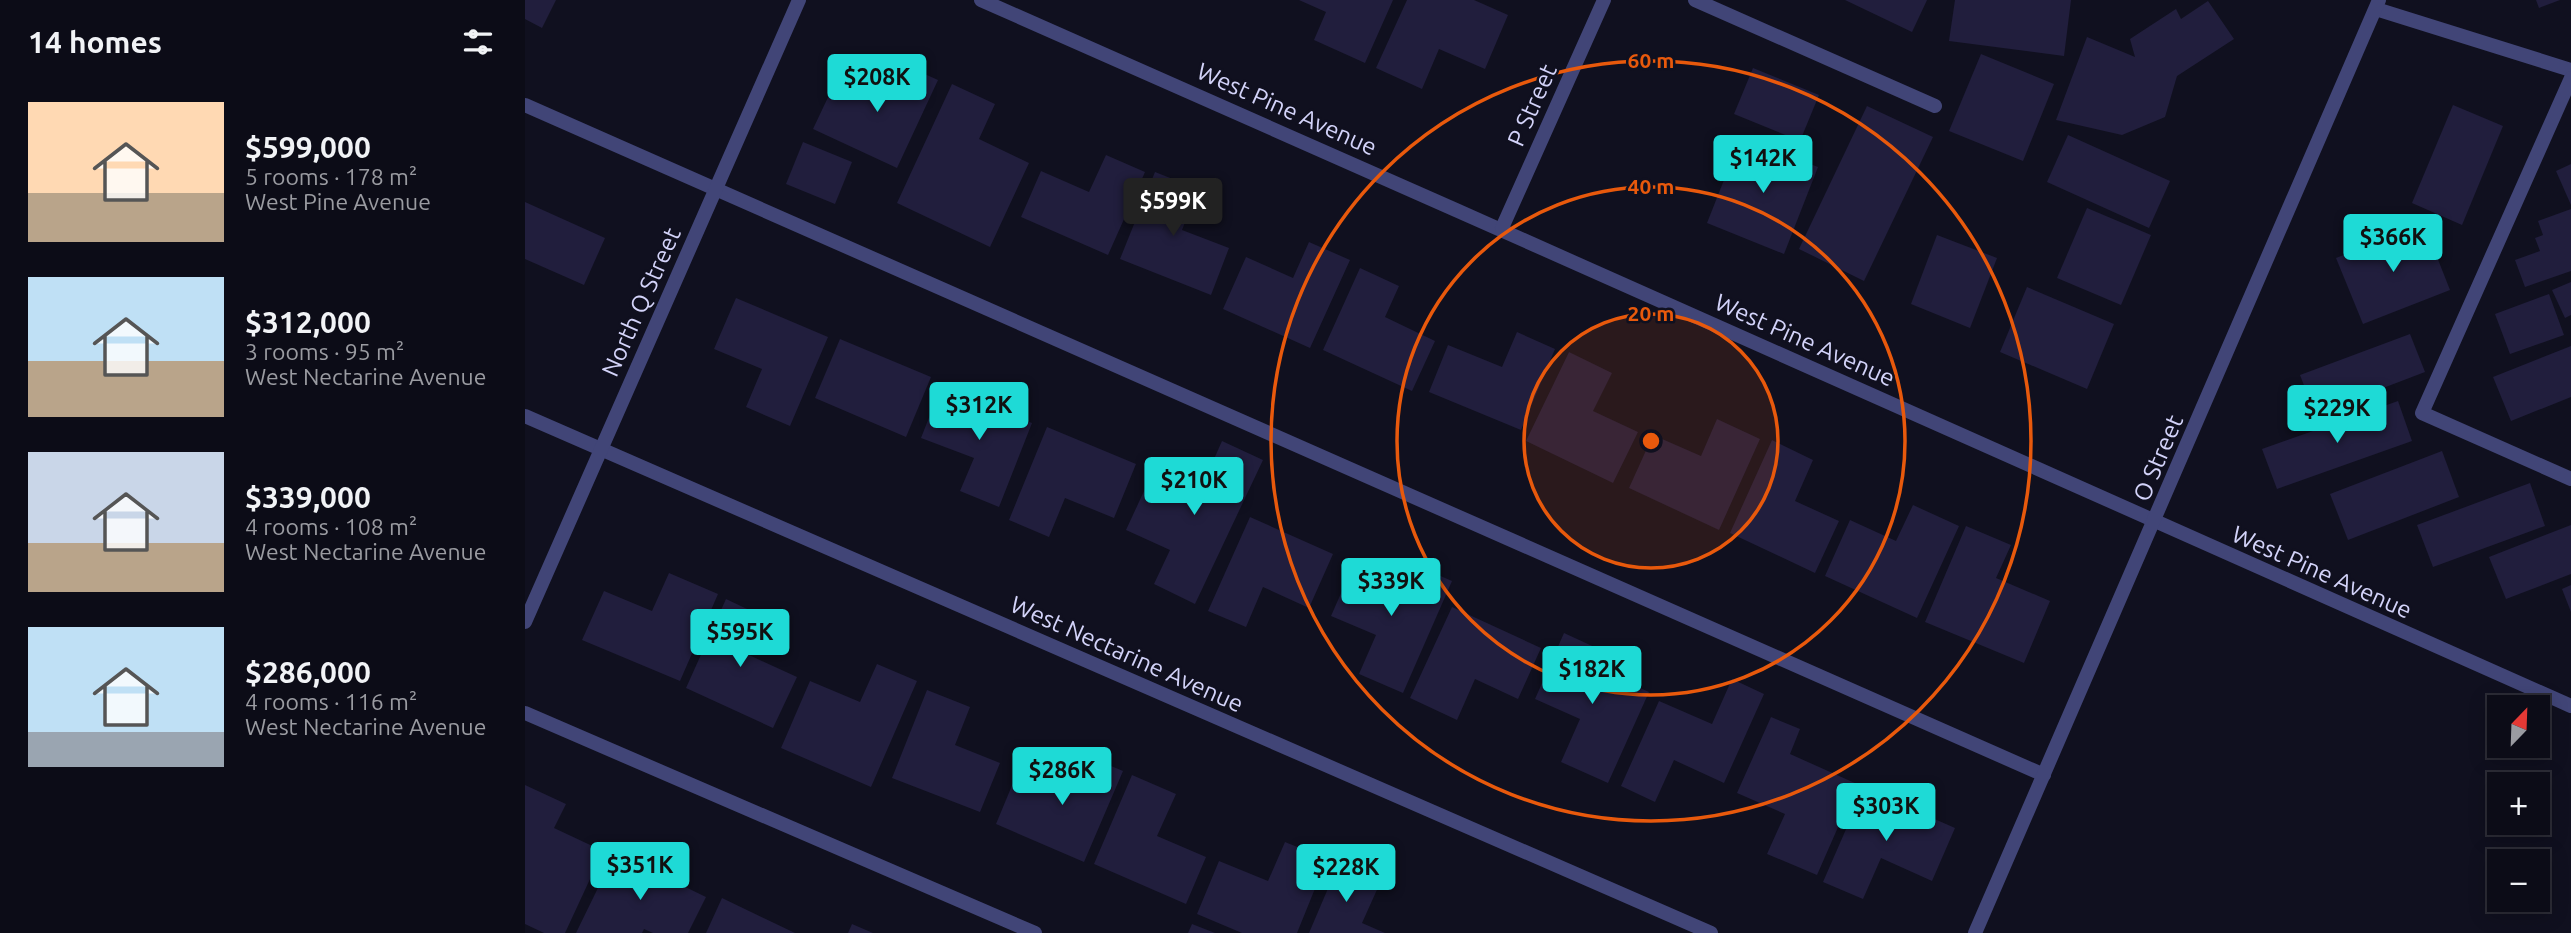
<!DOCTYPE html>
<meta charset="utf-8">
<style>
body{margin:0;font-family:Ubuntu,sans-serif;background:#151520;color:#f1f3f6;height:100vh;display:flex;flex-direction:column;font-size:26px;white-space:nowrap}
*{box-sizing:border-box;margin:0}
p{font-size:23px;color:#9a9ba1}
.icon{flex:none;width:38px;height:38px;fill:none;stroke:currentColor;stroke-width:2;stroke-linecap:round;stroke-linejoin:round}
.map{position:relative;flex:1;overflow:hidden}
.side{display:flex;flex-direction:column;background:#0c0c17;width:525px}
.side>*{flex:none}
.needle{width:46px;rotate:23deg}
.buttons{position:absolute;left:1962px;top:695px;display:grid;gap:14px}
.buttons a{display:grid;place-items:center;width:63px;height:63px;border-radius:0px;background:#0c0c17;box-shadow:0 4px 18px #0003,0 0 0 2px #2c2c36;font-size:35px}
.price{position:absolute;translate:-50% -60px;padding:0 16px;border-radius:7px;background:#1edad6;color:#111;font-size:23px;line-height:46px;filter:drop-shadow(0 2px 4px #0008)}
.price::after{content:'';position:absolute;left:50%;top:42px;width:21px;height:16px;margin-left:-10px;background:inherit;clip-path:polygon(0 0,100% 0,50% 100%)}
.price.on{background:#222;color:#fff}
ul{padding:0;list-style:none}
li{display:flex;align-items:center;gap:21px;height:175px;padding:0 28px}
li span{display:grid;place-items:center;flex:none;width:196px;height:140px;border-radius:0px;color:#555}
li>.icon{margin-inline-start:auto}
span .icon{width:84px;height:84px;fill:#fffc;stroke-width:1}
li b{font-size:30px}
h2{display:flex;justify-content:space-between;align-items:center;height:84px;padding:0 28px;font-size:30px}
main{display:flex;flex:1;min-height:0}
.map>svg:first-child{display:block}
.building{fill:#211e3d}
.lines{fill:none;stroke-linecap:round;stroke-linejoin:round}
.service{stroke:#414577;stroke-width:14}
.minor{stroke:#414577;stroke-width:14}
.tertiary{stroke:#414577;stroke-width:14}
.ring{fill:none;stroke:#e8590c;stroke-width:3.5}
.labels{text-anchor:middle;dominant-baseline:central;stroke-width:5;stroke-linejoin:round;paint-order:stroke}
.street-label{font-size:24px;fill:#d3d3f9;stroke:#10101f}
.centre{fill:#e8590c;stroke:#10101f;stroke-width:3.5}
.ring-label{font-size:21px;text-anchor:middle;font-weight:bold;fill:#e8590c;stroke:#10101f;stroke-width:5;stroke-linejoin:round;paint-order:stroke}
</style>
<main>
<section class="side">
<h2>14 homes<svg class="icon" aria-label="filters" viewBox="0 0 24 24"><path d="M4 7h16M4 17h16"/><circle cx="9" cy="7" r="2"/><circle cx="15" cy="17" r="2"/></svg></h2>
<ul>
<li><span style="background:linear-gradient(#ffd9b3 65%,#b9a48a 0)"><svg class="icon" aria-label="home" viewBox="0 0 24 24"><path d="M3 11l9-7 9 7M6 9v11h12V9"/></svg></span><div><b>$599,000</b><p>5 rooms · 178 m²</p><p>West Pine Avenue</p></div></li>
<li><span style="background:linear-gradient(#bfe0f5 60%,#b9a48a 0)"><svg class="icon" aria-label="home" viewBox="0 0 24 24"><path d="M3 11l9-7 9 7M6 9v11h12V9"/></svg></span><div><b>$312,000</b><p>3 rooms · 95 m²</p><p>West Nectarine Avenue</p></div></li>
<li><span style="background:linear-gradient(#c9d6e8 65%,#b9a48a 0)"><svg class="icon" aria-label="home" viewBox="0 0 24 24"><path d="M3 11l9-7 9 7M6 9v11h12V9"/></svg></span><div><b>$339,000</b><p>4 rooms · 108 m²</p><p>West Nectarine Avenue</p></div></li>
<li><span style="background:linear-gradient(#bfe0f5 75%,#9aa5b1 0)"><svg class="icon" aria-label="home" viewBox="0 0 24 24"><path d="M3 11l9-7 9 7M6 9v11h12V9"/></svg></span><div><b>$286,000</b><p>4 rooms · 116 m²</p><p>West Nectarine Avenue</p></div></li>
</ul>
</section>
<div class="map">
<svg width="2046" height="933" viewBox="0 0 2046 933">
<rect width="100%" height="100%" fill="#10101f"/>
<!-- building -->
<g class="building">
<path d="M0 0H31L17 28 0 19Z"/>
<path d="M774 0H868L840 63 789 40 801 12Z"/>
<path d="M882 0H949L983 15 960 69 914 49 897 89 851 68Z"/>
<path d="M1320 0H1402L1387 32Z"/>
<path d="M1430 0H1546L1539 56 1424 41Z"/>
<path d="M2011 0H2035L2014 8Z"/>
<path d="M1683 1 1709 39 1652 76 1640 117 1597 135 1531 120 1562 37 1610 57 1605 39 1651 9 1656 19Z"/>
<path d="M1456 54 1529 84 1498 161 1424 131Z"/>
<path d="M375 63 413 80 372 168 288 129 314 74 360 96Z"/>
<path d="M1228 68 1294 95 1275 141 1209 114Z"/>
<path d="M427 84 470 104 454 139 504 163 465 247 372 203Z"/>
<path d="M1928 105 1978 126 1937 225 1887 203Z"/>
<path d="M1342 106 1408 137 1339 281 1274 249Z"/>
<path d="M1543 135 1645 181 1624 228 1522 182Z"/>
<path d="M1216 137 1293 167 1259 254 1182 223Z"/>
<path d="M278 142 327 162 310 204 261 184Z"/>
<path d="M581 155 620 172 583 255 496 217 516 171 564 192Z"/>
<path d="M2046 164V205L2031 171Z"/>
<path d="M630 172 673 189 657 230 704 248 686 295 595 259Z"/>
<path d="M0 202 80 238 59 285 0 259Z"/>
<path d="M1562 208 1626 235 1596 305 1532 278Z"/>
<path d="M2046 209V271L2000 287 1990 260 2015 251 2010 238 2018 235 2013 221Z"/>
<path d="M1899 224 1925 290 1838 324 1811 258Z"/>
<path d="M1412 235 1472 258 1445 328 1386 304Z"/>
<path d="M784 242 825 260 785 348 698 309 721 257 768 278Z"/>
<path d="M835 268 874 286 860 317 910 341 887 391 798 350Z"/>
<path d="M2046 282V315L2040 318 2027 290Z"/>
<path d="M1502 287 1589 324 1562 389 1475 352Z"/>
<path d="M2024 294 2039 335 1985 354 1970 314Z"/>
<path d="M211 298 303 337 265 426 221 407 237 369 189 349Z"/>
<path d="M992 332 1030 349 996 430 904 392 923 345 977 367Z"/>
<path d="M1885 334 1900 372 1790 414 1775 375Z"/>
<path d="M315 339 406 377 381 437 290 398Z"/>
<path d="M2046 346V397L1986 421 1968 377Z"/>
<path d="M1044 352 1087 373 1068 411 1113 432 1088 483 1001 441Z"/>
<path d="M416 387 507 423 474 507 435 491 449 458 396 438Z"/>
<path d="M1873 401 1887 441 1752 489 1737 449Z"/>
<path d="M1192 419 1235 439 1194 530 1104 488 1128 435 1176 456Z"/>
<path d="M522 427 611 464 589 518 540 498 524 537 484 520Z"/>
<path d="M1247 440 1288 460 1270 501 1314 521 1290 573 1205 533Z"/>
<path d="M697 441 738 460 670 604 629 584 645 550 601 530 632 463 678 484Z"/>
<path d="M1917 451 1934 497 1823 540 1805 494Z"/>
<path d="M2005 483 2020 526 1908 567 1892 525Z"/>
<path d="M1388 505 1434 526 1392 618 1300 576 1325 520 1371 541Z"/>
<path d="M725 517 808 554 784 608 738 587 721 627 683 611Z"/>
<path d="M2046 525V574L1981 599 1964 557Z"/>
<path d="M1441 526 1486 545 1471 578 1525 601 1499 663 1400 622Z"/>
<path d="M831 559 890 584 897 568 927 581 878 693 834 674 851 635 806 616Z"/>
<path d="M144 573 193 594 155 681 57 640 79 591 127 611Z"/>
<path d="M2046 585V612L2037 589Z"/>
<path d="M201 599 241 618 224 655 272 677 248 728 161 688Z"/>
<path d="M927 607 1016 648 993 699 950 679 932 720 885 698Z"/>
<path d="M1039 633 1089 656 1081 673 1124 692 1083 783 1036 762 1055 719 1010 699Z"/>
<path d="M352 664 392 681 346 787 256 748 285 681 335 702Z"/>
<path d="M1207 679 1239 694 1199 783 1149 760 1130 802 1096 786 1134 701 1187 724Z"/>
<path d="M402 690 445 707 430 745 475 763 455 812 367 778Z"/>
<path d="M1246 717 1275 729 1265 754 1332 784 1292 875 1242 854 1260 814 1212 793Z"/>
<path d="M555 753 598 771 559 862 471 824 493 771 539 791Z"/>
<path d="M607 775 651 794 632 836 681 857 661 904 569 864Z"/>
<path d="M0 785 41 804 29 828 78 851 40 933H19L0 924Z"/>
<path d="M1339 788 1430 828 1407 881 1356 858 1338 899 1298 882Z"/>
<path d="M760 842 802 859 772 933H717L672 914 694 861 743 881Z"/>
<path d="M90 853 181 897 163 933H128L119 929 117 933H51Z"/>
<path d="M813 865 855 883 837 923 860 933H784Z"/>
<path d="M197 898 270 933H181Z"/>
<path d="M327 924 348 933H323Z"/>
<path d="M667 924 690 933H663Z"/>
</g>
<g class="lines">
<!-- service -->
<g class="service">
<path d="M1170 0 1410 106"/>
<path d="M0 105 1519 775"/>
<path d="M0 713 510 933"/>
</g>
<!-- minor -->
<g class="minor">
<path d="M456 0C987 233 1515 472 2046 706"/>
<path d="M1851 9 2046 70"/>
<path d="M2046 78 1897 413 2046 479"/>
<path d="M977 228 1079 0"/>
<path d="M0 416 1186 933"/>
<path d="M0 622 274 0"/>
</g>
<!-- tertiary -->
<path class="tertiary" d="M1450 933 1854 0"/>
</g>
<!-- distance rings -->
<circle cx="1126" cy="441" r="127" fill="#e8590c" fill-opacity=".12"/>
<g class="ring">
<circle cx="1126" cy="441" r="127"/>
<circle cx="1126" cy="441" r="254"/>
<circle cx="1126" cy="441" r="380"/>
</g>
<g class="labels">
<!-- street labels -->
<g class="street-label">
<text transform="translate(1007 105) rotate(-66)">P Street</text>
<text transform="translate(762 109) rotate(24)">West Pine Avenue</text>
<text transform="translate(116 302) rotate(-66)">North Q Street</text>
<text transform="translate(1280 340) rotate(24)">West Pine Avenue</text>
<text transform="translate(1633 458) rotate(-67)">O Street</text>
<text transform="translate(1797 572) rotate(24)">West Pine Avenue</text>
<text transform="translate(602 654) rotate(24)">West Nectarine Avenue</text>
</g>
</g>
<circle cx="1126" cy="441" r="10" class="centre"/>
<g class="ring-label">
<text x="1126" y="68">60 m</text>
<text x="1126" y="194">40 m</text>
<text x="1126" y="321">20 m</text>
</g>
</svg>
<div class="buttons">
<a><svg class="needle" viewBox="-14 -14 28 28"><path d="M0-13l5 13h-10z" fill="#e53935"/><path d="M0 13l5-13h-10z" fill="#9a9ba1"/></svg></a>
<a>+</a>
<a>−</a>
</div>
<b class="price" style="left:352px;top:114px">$208K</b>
<b class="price" style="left:1238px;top:195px">$142K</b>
<b class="price on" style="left:648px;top:238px">$599K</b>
<b class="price" style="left:1868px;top:274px">$366K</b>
<b class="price" style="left:454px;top:442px">$312K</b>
<b class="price" style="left:1812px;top:445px">$229K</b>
<b class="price" style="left:669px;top:517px">$210K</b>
<b class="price" style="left:866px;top:618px">$339K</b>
<b class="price" style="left:215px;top:669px">$595K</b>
<b class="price" style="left:1067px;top:706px">$182K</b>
<b class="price" style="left:537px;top:807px">$286K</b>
<b class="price" style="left:1361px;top:843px">$303K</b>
<b class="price" style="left:115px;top:902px">$351K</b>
<b class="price" style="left:821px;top:904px">$228K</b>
</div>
</main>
